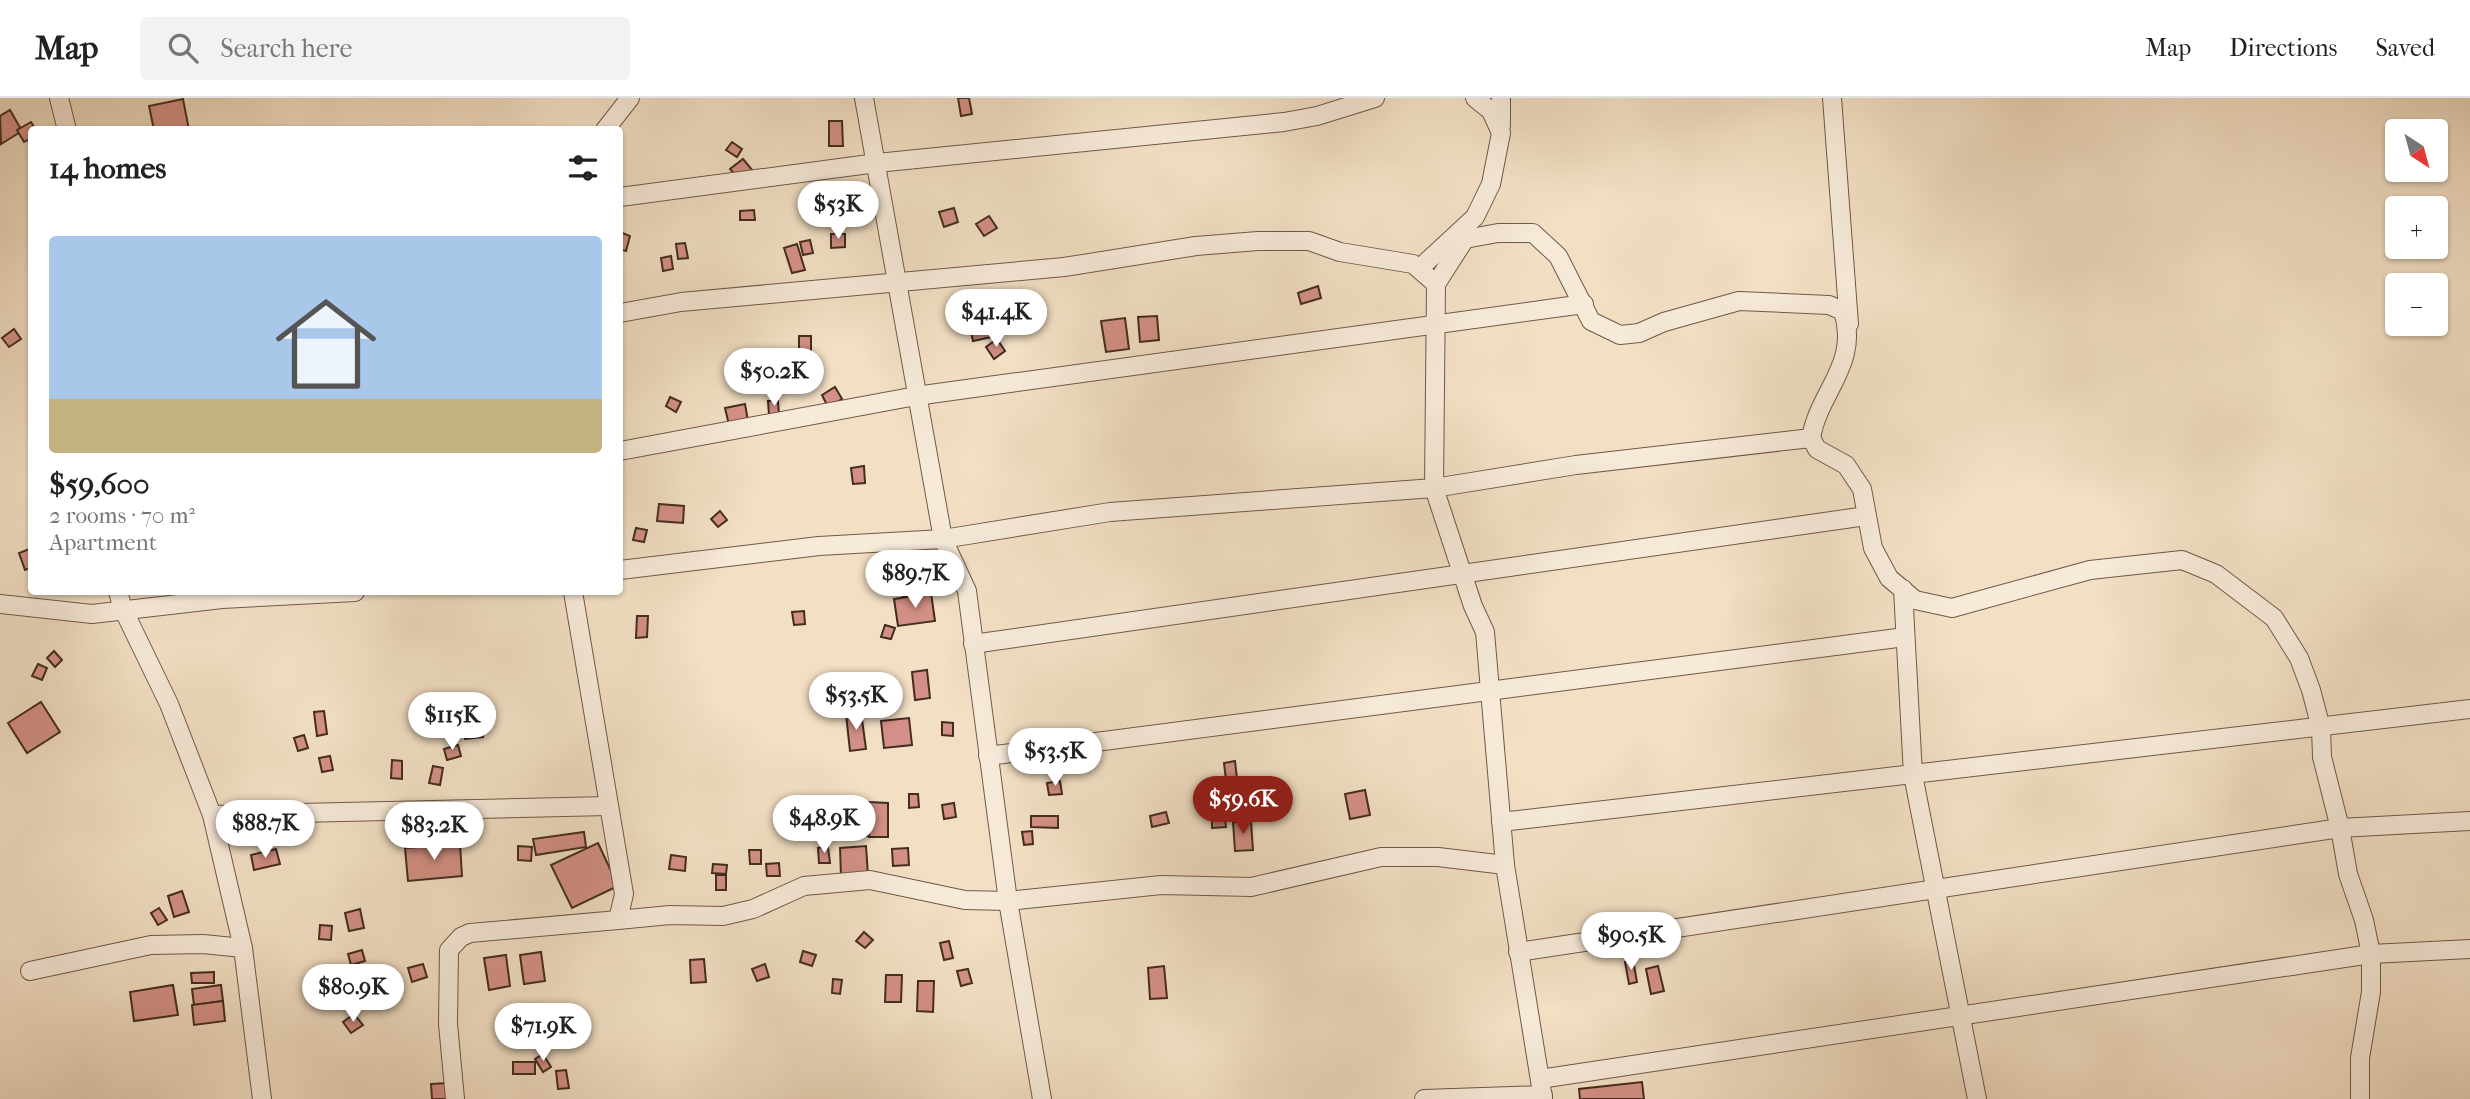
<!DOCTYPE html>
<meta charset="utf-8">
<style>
body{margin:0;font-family:"IM FELL French Canon",serif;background:#f2f2f2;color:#222;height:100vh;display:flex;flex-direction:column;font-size:26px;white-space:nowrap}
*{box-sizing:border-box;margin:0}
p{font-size:23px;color:#767676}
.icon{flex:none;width:38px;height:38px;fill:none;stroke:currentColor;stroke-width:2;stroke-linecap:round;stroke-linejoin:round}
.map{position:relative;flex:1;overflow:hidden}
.details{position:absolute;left:28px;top:28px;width:595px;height:469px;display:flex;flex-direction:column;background:#fff;border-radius:7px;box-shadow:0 2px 5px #0004}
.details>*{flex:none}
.needle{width:46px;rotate:144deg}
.fabs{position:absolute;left:2385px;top:21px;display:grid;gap:14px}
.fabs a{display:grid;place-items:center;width:63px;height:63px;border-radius:7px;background:#fff;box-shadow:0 2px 5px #0004;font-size:35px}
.price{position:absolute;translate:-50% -60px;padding:0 16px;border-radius:24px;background:#fff;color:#222;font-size:23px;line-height:46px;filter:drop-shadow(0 2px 4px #0008)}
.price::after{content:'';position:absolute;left:50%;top:42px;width:21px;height:16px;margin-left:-10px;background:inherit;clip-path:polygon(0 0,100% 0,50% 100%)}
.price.active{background:#8f2418;color:#fff}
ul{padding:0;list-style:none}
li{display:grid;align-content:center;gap:14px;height:371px;padding:0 21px}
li+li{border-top:2px solid #e0e0e0}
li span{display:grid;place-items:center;height:217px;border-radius:7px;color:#555}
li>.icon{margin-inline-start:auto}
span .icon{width:126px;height:126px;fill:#fffc;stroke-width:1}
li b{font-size:30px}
h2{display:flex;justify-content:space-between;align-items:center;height:84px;padding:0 21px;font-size:30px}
header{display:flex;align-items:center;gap:42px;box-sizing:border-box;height:98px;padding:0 35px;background:#fff;border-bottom:2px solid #e0e0e0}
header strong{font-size:33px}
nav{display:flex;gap:38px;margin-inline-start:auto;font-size:24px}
.search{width:490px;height:63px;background:#f2f2f2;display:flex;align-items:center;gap:18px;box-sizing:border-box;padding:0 24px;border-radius:7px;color:#767676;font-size:26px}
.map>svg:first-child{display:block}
.building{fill:#d49086;stroke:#432c20;stroke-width:2}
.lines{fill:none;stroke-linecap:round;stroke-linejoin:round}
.street-casing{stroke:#6f5949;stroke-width:20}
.street{stroke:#f7ead9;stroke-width:18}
</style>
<header>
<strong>Map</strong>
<div class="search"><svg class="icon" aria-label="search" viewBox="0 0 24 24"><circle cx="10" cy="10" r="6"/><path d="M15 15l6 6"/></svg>Search here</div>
<nav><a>Map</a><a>Directions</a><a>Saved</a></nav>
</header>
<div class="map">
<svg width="2470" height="1001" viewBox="0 0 2470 1001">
<rect width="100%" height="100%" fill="#f2dfc4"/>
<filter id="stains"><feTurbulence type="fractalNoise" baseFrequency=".00286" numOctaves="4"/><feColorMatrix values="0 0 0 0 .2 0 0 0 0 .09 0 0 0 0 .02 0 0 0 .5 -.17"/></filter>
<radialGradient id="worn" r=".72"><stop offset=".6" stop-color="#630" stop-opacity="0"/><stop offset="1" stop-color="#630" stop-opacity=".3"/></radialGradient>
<!-- building -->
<g class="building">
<path d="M958 0H969L972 16 961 18Z"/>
<path d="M183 1 189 32H154L149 8Z"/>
<path d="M10 12 22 33 1 46 0 18Z"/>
<path d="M829 23H842L843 48H829Z"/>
<path d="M31 24 36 32H32V40L24 44 17 32Z"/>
<path d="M732 44 742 51 737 59 726 52Z"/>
<path d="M743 61 753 73 740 83 730 71Z"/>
<path d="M954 110 958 124 944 129 939 114Z"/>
<path d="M754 112 755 122H740V113Z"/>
<path d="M989 118 997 130 984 138 976 126Z"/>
<path d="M620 134 630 138 626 153 620 151Z"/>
<path d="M831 136H845V149L831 150Z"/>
<path d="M810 142 813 155 803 157 800 144Z"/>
<path d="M685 145 688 160 678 161 676 146Z"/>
<path d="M797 146 805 172 792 175 784 150Z"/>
<path d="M671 158 673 171 663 173 661 160Z"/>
<path d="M1318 188 1321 200 1301 206 1298 195Z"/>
<path d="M1157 218 1159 242 1140 244 1138 219Z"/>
<path d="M1125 220 1129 251 1106 254 1101 223Z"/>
<path d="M998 224 1001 237 973 243 970 230Z"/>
<path d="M14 231 21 241 9 249 2 240Z"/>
<rect x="799" y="238" width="12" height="16"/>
<path d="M997 241 1005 253 994 261 986 249Z"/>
<path d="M835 289 842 301 828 309 822 297Z"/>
<path d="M670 299 681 304 676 314 666 308Z"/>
<path d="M768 303H778L779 317H769Z"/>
<path d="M745 306 748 323 729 327 725 310Z"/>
<path d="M864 368 865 385 853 386 851 370Z"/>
<path d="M659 406 684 408 683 425 657 423Z"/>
<path d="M720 413 727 422 718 429 711 421Z"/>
<path d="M636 430 647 432 644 444 633 442Z"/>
<path d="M32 450V469L25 472 19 455Z"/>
<path d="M925 485 927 494 903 499 901 489Z"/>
<path d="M931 495 935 523 898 528 894 501Z"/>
<path d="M804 513 805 526 794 527 792 514Z"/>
<path d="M637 518H648L647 539 636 540Z"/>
<path d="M885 527 895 530 891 541 881 539Z"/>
<path d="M54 553 62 562 55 569 47 560Z"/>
<path d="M38 566 47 570 42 582 32 578Z"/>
<path d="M927 572 930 600 915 602 912 574Z"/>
<path d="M844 584 849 596 840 600 835 588Z"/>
<path d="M41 604 60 634 27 655 8 625Z"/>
<path d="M324 613 327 636 317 638 314 614Z"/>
<path d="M861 614 866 651 850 653 846 616Z"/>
<path d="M909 620 912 647 884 650 881 623Z"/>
<path d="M481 624 483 639 465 641 463 627Z"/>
<path d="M942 624 953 625V638L942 637Z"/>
<path d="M304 637 308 650 298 653 294 640Z"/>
<path d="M458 647 461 658 447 662 444 651Z"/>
<path d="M330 658 333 672 322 674 319 660Z"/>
<path d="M392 662 402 663V681L391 680Z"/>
<path d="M1235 663 1237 681 1226 682 1224 665Z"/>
<path d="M433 668 443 670 440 687 429 685Z"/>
<path d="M1060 683 1062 696 1049 697 1047 685Z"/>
<path d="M1231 684 1237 698 1229 702 1223 688Z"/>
<path d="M1365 692 1370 717 1350 721 1345 696Z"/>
<path d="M909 696H918L919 709 909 710Z"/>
<path d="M836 704H869V738L835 737Z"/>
<path d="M869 704 888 705V739H869Z"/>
<path d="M954 705 956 719 944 721 942 707Z"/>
<path d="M1166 714 1169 725 1152 729 1150 718Z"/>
<path d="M1031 718H1058V730L1031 729Z"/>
<path d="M1225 720 1226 729 1212 730V721Z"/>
<path d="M1251 723 1253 752 1235 753 1233 724Z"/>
<path d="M1032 733 1033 746 1024 747 1022 734Z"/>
<path d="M584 734 586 749 536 757 533 741Z"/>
<path d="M598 745 618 788 572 810 551 767Z"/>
<path d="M460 746 462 778 408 783 405 750Z"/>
<path d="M518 748 532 749 531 763 518 762Z"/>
<path d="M866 748 868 777 841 778 840 750Z"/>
<path d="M828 749 830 765H819L818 750Z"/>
<path d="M908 750 909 767 893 768 892 751Z"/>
<path d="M276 751 280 766 254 772 251 757Z"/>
<path d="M749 752H761V766H750Z"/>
<path d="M671 757 686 759 685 773 669 771Z"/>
<path d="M779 765 780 778H767L766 766Z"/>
<path d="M713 766 727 767 726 776 712 775Z"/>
<rect x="716" y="777" width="10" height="15"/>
<path d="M182 793 189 814 174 819 168 798Z"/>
<path d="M159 810 167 822 158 827 151 815Z"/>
<path d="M360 811 364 830 349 833 345 815Z"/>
<path d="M320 827 332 828 331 842 319 841Z"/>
<path d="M864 834 873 842 865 850 856 843Z"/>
<path d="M949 843 953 860 944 862 940 845Z"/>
<path d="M362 852 365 863 351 867 348 856Z"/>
<path d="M803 853 816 857 812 868 800 864Z"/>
<path d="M541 854 545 883 524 886 520 857Z"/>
<path d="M506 857 510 888 489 892 484 860Z"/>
<path d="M704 861 706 884 691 885 690 862Z"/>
<path d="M1633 862 1637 884 1629 886 1625 864Z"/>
<path d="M423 866 427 879 412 884 408 870Z"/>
<path d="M765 866 769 879 757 883 752 871Z"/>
<path d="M1164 868 1167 900 1150 901 1148 870Z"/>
<path d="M1658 868 1664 893 1651 896 1646 871Z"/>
<path d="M968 871 972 885 961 888 957 873Z"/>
<path d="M214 874V885H192L191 875Z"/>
<path d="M886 877H902L901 904H885Z"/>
<path d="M833 881 842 882 840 896 832 895Z"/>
<path d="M918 883H934L933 914 917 913Z"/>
<path d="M173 887 178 917 134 923 130 894Z"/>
<path d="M221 887 223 903 194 907 192 891Z"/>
<path d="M343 891 353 892 352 904H343Z"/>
<path d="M223 903 225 923 194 927 192 907Z"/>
<path d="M354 916 363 927 351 935 343 924Z"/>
<path d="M543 956 551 969 543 974 535 961Z"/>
<rect x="513" y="964" width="22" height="12"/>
<path d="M566 972 569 990 558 991 556 973Z"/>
<path d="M1642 984 1644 1001H1580L1579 991Z"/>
<path d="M448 985V1001H432L431 986Z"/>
</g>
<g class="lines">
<defs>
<g id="street">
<path d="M59 0 67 32"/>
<path d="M864 0 943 441 967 493 1008 803 1042 1001"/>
<path d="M1501 0V28"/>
<path d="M1832 0 1849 226"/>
<path d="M605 32 630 0"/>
<path d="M620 99 877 65 1284 24 1317 18 1375 0"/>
<path d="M1420 170 1475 119 1491 86 1501 35 1491 13 1475 0"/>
<path d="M620 215 681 204 1064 169 1196 148 1258 143H1309L1340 154 1413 166 1436 186"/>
<path d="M1811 340 1817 351 1846 367 1862 391 1873 450 1889 480 1915 502 1952 510 2090 472 2182 462 2216 476 2274 520 2299 560 2311 592 2321 630 2322 659 2340 730 2348 776 2364 822 2371 856V894L2360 960V1001"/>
<path d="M620 353 916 298 1584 206"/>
<path d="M620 472 819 448 943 441 1110 414 1434 390 1436 186 1465 141 1498 135H1533L1558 158 1591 223 1620 237 1639 235 1664 224 1739 203 1829 207 1843 213C1860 266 1819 293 1811 340L1576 367 1434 390 1473 508 1485 534 1505 767 1543 1001"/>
<path d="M1903 491 1913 677 1977 1001"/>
<path d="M118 494 123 511 169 606 212 717 243 850 262 1001"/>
<path d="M573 494 624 796 618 822 670 817 723 818 753 811 804 788 870 782 965 802 1008 803 1161 787 1251 789 1381 759H1438L1505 767"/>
<path d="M0 506 92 516 222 501 355 494"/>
<path d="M973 546 1866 418"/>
<path d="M988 658 1905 539"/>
<path d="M212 717 609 708"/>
<path d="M1501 724 2470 611"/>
<path d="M1518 854 2340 730 2470 723"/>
<path d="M30 873 151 847 203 846 243 850"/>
<path d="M1540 981 2371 856 2470 851"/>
<path d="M455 1001 448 926 449 852 461 839 470 835 618 822"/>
<path d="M1424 1001 1543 997"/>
</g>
</defs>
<!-- street casing -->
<use href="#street" class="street-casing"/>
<!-- street -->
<use href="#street" class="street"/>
</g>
<rect width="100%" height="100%" filter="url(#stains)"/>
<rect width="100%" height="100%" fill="url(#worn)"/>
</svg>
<div class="fabs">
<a><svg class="needle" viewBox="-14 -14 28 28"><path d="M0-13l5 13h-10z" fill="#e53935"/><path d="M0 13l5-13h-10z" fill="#767676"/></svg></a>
<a>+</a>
<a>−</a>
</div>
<b class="price" style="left:838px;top:143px">$53K</b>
<b class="price" style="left:996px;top:251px">$41.4K</b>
<b class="price" style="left:774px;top:310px">$50.2K</b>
<b class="price" style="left:915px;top:512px">$89.7K</b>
<b class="price" style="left:856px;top:634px">$53.5K</b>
<b class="price" style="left:452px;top:654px">$115K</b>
<b class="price" style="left:1055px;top:690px">$53.5K</b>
<b class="price active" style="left:1243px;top:738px">$59.6K</b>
<b class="price" style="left:824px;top:757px">$48.9K</b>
<b class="price" style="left:265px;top:762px">$88.7K</b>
<b class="price" style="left:434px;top:764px">$83.2K</b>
<b class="price" style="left:1631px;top:874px">$90.5K</b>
<b class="price" style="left:353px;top:926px">$80.9K</b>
<b class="price" style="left:543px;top:965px">$71.9K</b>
<section class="details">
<h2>14 homes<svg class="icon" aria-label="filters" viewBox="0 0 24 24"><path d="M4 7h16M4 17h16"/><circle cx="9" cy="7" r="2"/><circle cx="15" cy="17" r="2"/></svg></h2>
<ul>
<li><span style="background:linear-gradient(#a9c7e8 75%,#c2b280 0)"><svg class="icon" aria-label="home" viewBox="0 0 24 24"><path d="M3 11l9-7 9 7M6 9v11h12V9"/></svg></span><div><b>$59,600</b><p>2 rooms · 70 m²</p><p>Apartment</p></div></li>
</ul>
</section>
</div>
